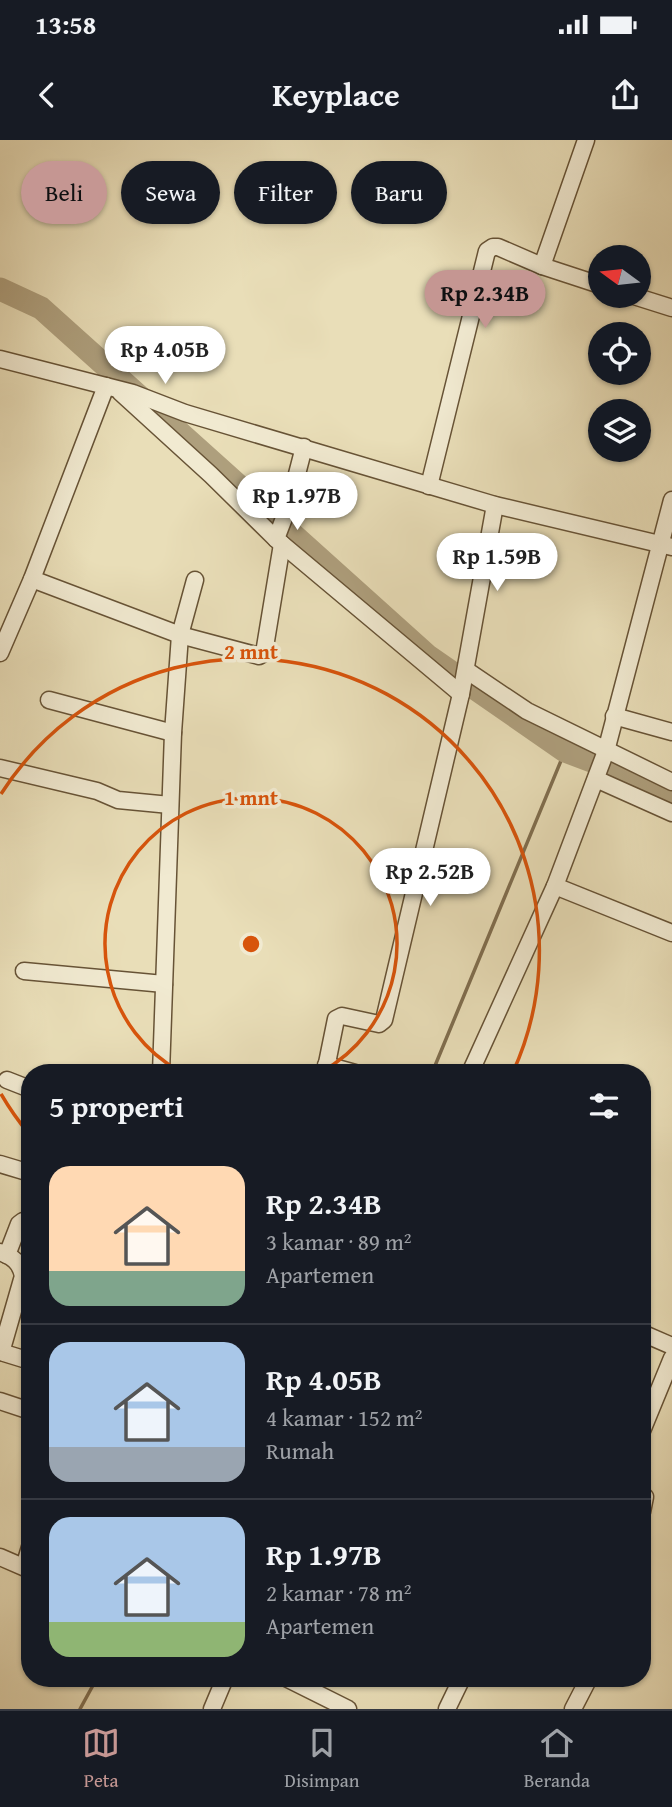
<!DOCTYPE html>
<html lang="id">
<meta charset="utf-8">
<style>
body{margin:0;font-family:"Gentium Book Plus",serif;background:#242831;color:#f1f3f6;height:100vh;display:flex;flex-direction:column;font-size:26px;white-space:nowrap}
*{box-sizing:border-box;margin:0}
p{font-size:23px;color:#9ea1a6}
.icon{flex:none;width:38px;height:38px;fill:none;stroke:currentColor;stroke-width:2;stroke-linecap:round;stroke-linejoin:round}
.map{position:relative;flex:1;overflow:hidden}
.sheet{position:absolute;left:21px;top:924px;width:630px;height:623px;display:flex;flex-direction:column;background:#171b24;border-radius:28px;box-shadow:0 2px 5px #0004}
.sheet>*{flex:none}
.guide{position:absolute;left:21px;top:21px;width:630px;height:63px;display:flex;gap:14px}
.needle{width:46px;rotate:285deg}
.fabs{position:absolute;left:588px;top:105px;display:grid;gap:14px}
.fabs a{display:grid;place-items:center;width:63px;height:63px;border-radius:50%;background:#171b24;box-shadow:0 2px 5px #0004;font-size:35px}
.price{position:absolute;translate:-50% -60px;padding:0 16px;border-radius:24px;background:#fff;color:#222;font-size:23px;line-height:46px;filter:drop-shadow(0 2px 4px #0008)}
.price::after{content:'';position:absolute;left:50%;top:42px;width:21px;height:16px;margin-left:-10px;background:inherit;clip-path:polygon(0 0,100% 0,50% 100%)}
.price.current{background:#c59692;color:#111}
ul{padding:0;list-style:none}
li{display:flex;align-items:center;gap:21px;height:175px;padding:0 28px}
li+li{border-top:2px solid #363941}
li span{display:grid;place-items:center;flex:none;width:196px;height:140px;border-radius:21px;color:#555}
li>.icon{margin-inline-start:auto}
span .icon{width:84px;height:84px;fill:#fffc;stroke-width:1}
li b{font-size:30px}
h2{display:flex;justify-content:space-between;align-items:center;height:84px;padding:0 28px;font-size:30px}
.chip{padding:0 24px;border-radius:32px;background:#171b24;box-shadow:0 2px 5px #0004;font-size:24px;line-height:63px}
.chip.current{background:#c59692;color:#111}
.status{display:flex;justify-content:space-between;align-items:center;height:49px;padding:0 35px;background:#171b24;direction:ltr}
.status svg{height:19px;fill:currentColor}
header{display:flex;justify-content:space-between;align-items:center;height:91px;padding:0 28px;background:#171b24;font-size:32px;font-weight:600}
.tabs{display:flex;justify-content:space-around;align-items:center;height:98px;border-top:2px solid #363941;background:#171b24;font-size:19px;color:#9ea1a6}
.tabs a{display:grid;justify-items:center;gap:4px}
.tabs .current{color:#c59692}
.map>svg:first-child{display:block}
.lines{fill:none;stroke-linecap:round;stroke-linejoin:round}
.stream{stroke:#806e4f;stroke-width:3.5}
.river{stroke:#ae9f7d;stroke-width:23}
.minor-casing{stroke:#675336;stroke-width:19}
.minor{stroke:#f1ead1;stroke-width:16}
.ring{fill:none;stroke:#d7540c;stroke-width:3.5}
.centre{fill:#d7540c;stroke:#f1ead1;stroke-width:3.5}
.ring-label{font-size:21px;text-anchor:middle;font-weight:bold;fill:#d7540c;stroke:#f1ead1;stroke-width:7;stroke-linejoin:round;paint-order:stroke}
</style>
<div class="status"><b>13:58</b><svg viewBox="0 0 49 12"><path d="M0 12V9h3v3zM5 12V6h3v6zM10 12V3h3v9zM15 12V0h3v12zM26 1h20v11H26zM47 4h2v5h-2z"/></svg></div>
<header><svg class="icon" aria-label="back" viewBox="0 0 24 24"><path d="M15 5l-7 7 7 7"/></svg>Keyplace<svg class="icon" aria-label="share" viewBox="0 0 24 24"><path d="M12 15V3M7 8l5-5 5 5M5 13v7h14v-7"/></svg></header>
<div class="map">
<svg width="672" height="1569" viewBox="0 0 672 1569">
<rect width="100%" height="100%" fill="#e9deb8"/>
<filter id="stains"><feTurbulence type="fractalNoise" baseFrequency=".00286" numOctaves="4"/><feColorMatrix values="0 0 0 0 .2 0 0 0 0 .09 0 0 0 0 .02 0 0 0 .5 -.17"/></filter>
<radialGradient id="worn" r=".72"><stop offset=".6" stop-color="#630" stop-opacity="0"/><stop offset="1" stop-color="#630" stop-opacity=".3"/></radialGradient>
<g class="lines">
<!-- stream -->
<g class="stream">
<path d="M432 933 565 611"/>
<path d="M80 1569 97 1538"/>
</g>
<!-- river -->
<path class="river" d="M0 149 41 168 428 516 565 611 618 631 672 657"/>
<defs>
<g id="minor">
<path d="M542 126 586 0"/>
<path d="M634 156 672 168"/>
<path d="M0 219 133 253 185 273 495 365 672 407"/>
<path d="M120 252 211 335 276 399 461 554"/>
<path d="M429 346 487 111 493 107H498L542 126 600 145"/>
<path d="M276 399 289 365 304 307"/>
<path d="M32 439 180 495 259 516 264 513 282 404"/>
<path d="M0 513 32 439 106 246"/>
<path d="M466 530 527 571 672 642"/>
<path d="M49 560 173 593"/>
<path d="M614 576 672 592"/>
<path d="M0 628 97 651 118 660 170 665"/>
<path d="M596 639 672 673"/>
<path d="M555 746 672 793"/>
<path d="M24 831 164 844"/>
<path d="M326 925 355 933"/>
<path d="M161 933 173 593 180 495 195 440"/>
<path d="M325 933 336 879 342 876 379 884 384 880 461 554 495 365"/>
<path d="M470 933 555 746 606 611 672 360"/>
<path d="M7 940 30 949"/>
<path d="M0 1024 30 1033"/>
<path d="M0 1112C13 1117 20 1122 23 1136L2 1209 4 1213 30 1221"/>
<path d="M7 1115 19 1084 23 1081 30 1082"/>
<path d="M642 1193 672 1206"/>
<path d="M0 1261 30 1271"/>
<path d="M642 1291 672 1218"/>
<path d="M642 1354 645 1357 642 1372"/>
<path d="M0 1417 30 1430"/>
<path d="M24 1427 30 1407"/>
<path d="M286 1538 348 1569"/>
<path d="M212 1569 225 1538"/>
<path d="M447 1569 462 1538"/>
<path d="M573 1569 589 1538"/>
</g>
</defs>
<!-- minor casing -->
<use href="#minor" class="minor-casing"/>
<!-- minor -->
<use href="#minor" class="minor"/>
</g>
<!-- distance rings -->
<g class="ring">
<path d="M181 932A146 146 0 1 1 321 932"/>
<path d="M29 994A292 292 0 0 1 1 954M1 654A292 292 0 0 1 513 932"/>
</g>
<circle cx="251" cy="804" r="10" class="centre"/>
<g class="ring-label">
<text x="251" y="519">2 mnt</text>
<text x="251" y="665">1 mnt</text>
</g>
<rect width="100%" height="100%" filter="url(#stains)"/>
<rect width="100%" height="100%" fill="url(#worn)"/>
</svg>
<div class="fabs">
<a><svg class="needle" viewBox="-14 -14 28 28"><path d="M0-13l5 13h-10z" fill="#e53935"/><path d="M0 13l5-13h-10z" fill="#9ea1a6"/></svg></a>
<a><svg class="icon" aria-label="locate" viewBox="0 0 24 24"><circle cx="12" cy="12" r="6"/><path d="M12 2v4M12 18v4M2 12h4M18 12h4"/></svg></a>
<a><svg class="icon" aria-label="layers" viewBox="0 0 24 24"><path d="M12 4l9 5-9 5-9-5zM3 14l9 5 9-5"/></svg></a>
</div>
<b class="price current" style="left:485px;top:190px">Rp 2.34B</b>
<b class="price" style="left:165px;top:246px">Rp 4.05B</b>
<b class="price" style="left:297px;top:392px">Rp 1.97B</b>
<b class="price" style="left:497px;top:453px">Rp 1.59B</b>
<b class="price" style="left:430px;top:768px">Rp 2.52B</b>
<div class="guide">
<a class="chip current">Beli</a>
<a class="chip">Sewa</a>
<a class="chip">Filter</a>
<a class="chip">Baru</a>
</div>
<section class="sheet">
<h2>5 properti<svg class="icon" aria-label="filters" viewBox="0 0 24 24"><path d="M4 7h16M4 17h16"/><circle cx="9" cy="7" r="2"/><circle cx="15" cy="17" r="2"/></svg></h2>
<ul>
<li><span style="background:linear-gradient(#ffd9b3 75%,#7fa58c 0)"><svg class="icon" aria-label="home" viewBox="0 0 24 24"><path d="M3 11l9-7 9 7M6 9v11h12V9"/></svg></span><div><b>Rp 2.34B</b><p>3 kamar · 89 m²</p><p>Apartemen</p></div></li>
<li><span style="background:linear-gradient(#a9c7e8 75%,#9aa5b1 0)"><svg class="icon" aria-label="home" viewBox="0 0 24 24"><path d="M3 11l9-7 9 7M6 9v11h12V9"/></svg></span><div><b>Rp 4.05B</b><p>4 kamar · 152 m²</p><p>Rumah</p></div></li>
<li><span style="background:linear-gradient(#a9c7e8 75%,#8fb573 0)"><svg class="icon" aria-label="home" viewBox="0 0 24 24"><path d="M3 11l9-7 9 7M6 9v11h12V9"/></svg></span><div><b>Rp 1.97B</b><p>2 kamar · 78 m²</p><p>Apartemen</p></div></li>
</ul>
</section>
</div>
<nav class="tabs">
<a class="current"><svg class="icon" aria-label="map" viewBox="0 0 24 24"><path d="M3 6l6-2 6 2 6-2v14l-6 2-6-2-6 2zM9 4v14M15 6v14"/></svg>Peta</a>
<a><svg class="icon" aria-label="saved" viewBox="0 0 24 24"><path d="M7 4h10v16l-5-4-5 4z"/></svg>Disimpan</a>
<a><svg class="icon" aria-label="home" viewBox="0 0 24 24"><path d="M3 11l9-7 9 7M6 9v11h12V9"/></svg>Beranda</a>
</nav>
